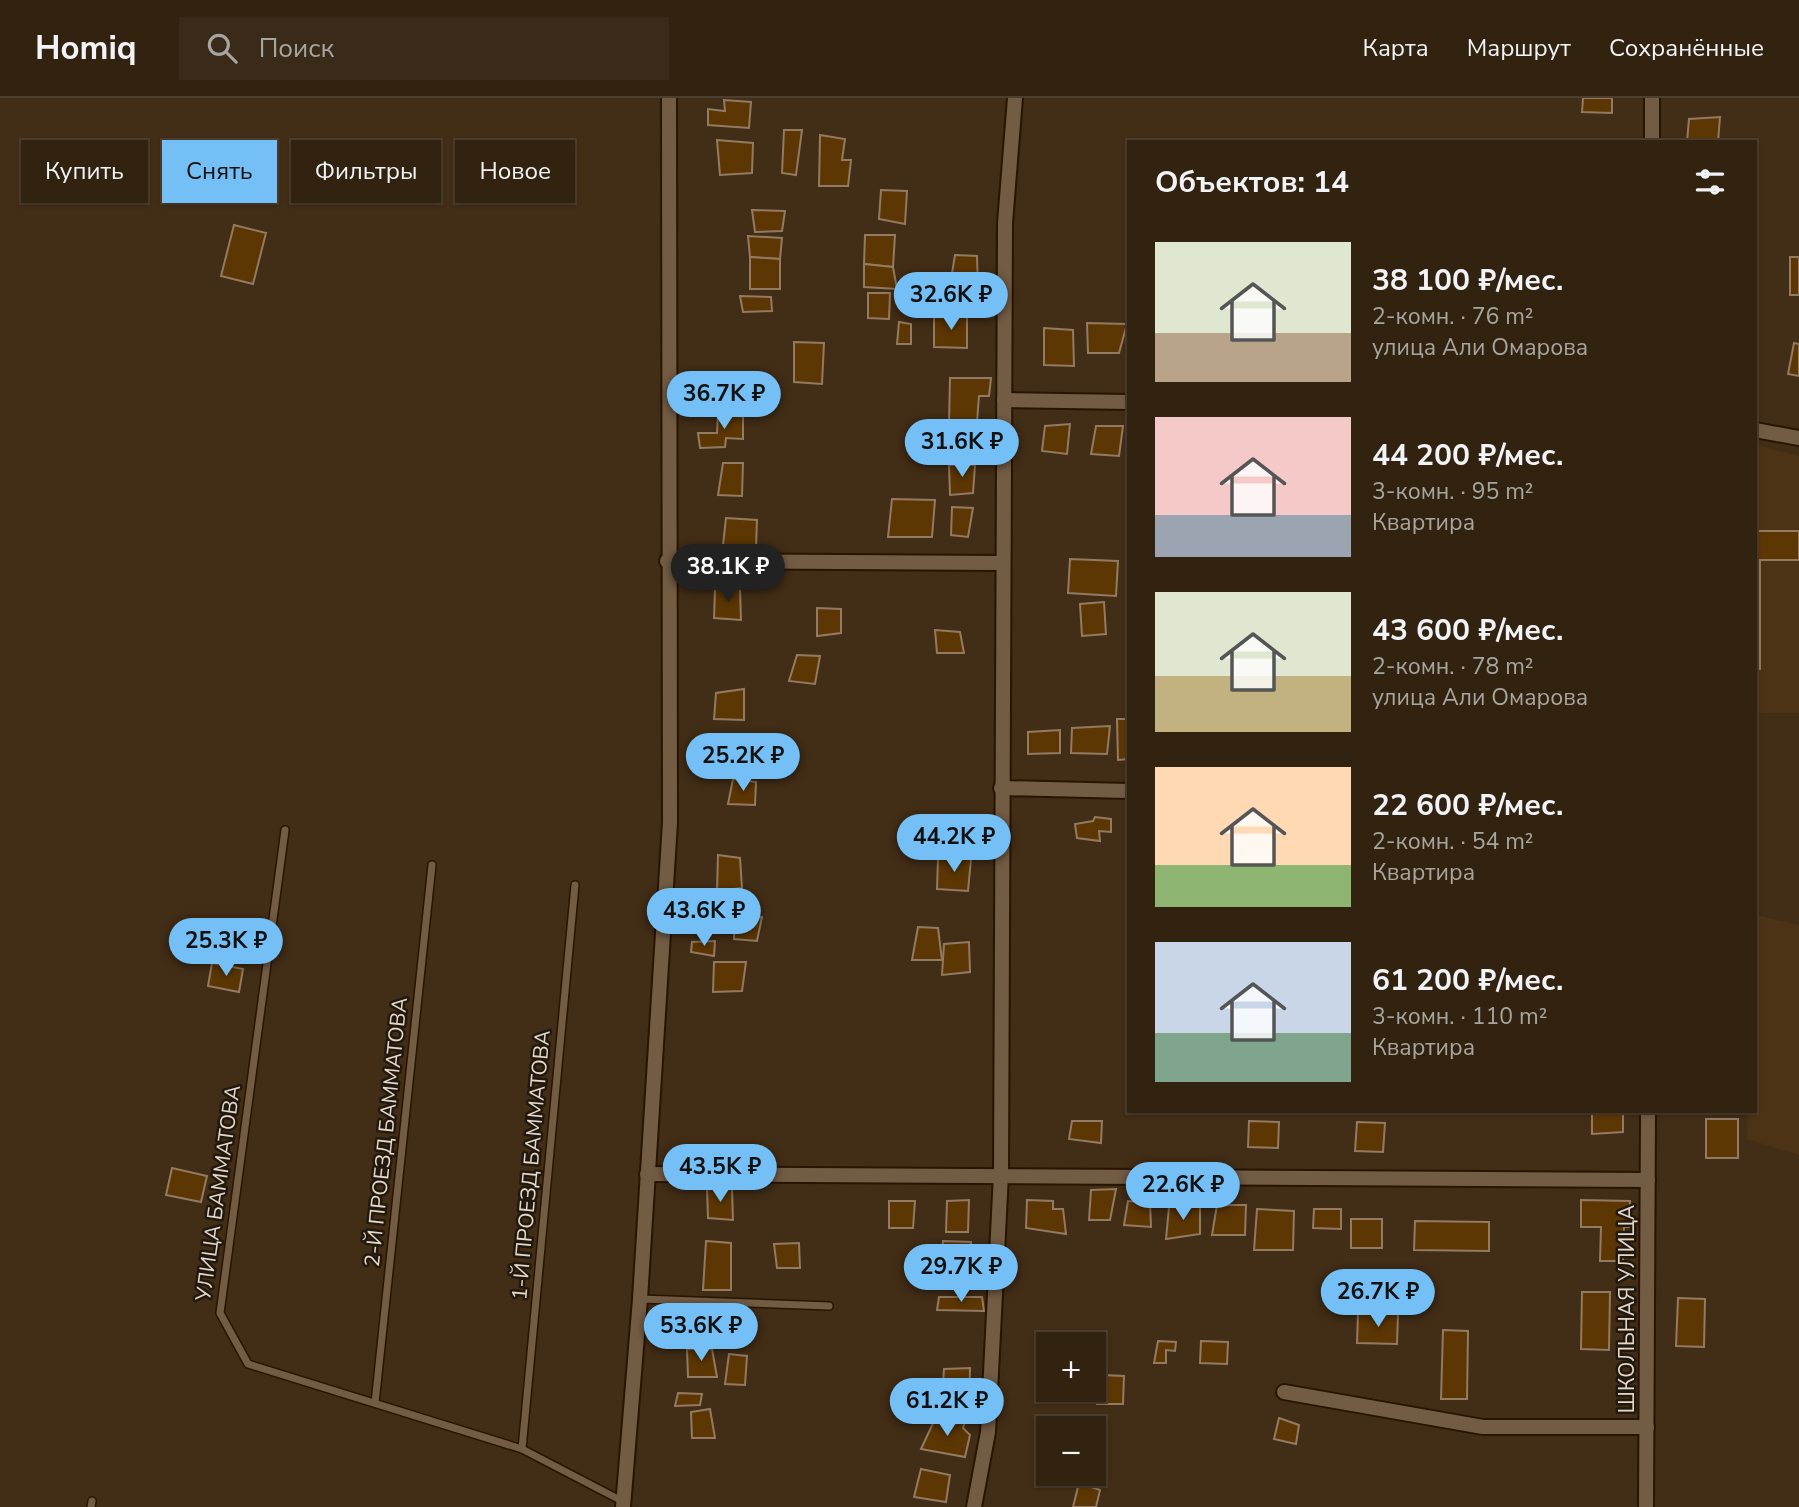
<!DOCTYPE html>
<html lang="ru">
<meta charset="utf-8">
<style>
body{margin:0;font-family:"Nunito Sans",sans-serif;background:#3a2a19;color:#f1f3f6;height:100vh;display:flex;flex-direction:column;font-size:26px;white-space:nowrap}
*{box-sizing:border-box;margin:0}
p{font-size:23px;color:#a8a49f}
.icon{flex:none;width:38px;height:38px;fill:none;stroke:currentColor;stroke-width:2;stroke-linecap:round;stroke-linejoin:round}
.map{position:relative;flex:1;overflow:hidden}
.sheet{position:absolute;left:1127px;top:42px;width:630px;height:973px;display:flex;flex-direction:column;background:#322210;border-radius:0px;box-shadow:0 2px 5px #0004,0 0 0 2px #4d3f30}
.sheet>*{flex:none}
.banner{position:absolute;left:21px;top:42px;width:665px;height:63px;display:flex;gap:14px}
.tools{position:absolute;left:1036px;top:1234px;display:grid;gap:14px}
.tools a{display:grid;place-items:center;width:70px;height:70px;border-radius:0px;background:#322210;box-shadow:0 2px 5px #0004,0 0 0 2px #4d3f30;font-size:35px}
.price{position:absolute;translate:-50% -60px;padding:0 16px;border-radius:24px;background:#74c0f6;color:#111;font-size:23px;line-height:46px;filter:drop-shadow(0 2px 4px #0008)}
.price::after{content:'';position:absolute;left:50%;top:42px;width:21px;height:16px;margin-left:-10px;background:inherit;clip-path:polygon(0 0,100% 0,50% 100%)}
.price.selected{background:#222;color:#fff}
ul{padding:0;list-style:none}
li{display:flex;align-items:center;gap:21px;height:175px;padding:0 28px}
li span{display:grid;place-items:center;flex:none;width:196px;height:140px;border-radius:0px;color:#555}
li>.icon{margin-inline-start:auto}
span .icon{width:84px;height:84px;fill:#fffc;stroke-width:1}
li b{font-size:30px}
h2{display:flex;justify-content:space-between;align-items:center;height:84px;padding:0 28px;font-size:30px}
.pill{padding:0 24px;border-radius:0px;background:#322210;box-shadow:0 2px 5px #0004,0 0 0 2px #4d3f30;font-size:24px;line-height:63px}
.pill.selected{background:#74c0f6;color:#111}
header{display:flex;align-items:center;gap:42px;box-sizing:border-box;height:98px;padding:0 35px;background:#322210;border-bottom:2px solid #4d3f30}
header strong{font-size:33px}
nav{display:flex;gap:38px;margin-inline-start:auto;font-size:24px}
.search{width:490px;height:63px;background:#3a2a19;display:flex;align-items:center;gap:18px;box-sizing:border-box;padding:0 24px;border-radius:0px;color:#a8a49f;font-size:26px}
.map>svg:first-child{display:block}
.built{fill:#4d3316}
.building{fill:#5d3703;stroke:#937a62;stroke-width:2}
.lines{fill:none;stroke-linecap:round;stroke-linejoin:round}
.service-casing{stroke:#281500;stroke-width:10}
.minor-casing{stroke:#281500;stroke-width:18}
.service{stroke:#735c44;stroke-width:7}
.minor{stroke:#735c44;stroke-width:14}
.labels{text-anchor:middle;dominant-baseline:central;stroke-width:5;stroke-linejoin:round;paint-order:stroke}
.street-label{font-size:21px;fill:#e5d7ca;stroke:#21180e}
</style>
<header>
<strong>Homiq</strong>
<div class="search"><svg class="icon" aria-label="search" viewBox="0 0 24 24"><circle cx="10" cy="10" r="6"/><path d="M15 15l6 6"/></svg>Поиск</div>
<nav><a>Карта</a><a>Маршрут</a><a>Сохранённые</a></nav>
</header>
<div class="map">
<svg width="1799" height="1409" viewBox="0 0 1799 1409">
<rect width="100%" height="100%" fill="#422d16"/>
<!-- built -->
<g class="built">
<path d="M1755 347 1799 358V615H1755Z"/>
<path d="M1756 817 1799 827V1057L1747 1041 1748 1013H1755Z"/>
</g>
<!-- building -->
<g class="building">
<path d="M1583 0H1612V15L1582 14Z"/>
<path d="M724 2 751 4 749 30 708 27V11L725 13Z"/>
<path d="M1720 19 1718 44H1687L1689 21Z"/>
<path d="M784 32H802L796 77 782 75Z"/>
<path d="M820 37 845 41 842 62H851L848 88H819Z"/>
<path d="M717 42 753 45 752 75 720 77Z"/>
<path d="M881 92 907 93 905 126 879 121Z"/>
<path d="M752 112 785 113 782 133 755 134Z"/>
<path d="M234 127 266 135 253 186 221 178Z"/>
<path d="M865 137H895L893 169 864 166Z"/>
<path d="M748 138 782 140 780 161 750 159Z"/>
<path d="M955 157 977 158 978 190 949 193Z"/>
<path d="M750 159 780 161V191H750Z"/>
<rect x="1790" y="159" width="9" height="38"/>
<path d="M864 166 893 169 897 191 864 189Z"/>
<path d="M868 195H890L889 221 868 220Z"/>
<path d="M740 198 771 199 772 213 743 214Z"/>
<path d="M934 218H967V250L934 249Z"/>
<path d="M899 224 911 226V246H897Z"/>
<path d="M1087 225 1127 226 1119 255H1088Z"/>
<path d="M1044 230 1073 232 1074 268 1044 267Z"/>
<path d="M794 244 824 245 822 286 794 284Z"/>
<path d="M1794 245 1799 246V278L1788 276Z"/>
<path d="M950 280H991L989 298H979L977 324 949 325Z"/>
<path d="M718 314 743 315V341L726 340 725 349 700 350 698 335H717Z"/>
<path d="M1070 326 1067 356 1042 353 1045 328Z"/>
<path d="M1096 328H1123L1119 358 1091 356Z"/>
<path d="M723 365H743L742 398 718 397Z"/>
<path d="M949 367H975L973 395 950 397Z"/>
<path d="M892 401 935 402 932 439H888Z"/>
<path d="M952 409 973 410 968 439 951 437Z"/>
<path d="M726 420 757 422 756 449 723 447Z"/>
<path d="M1755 433H1799V462H1760V571H1755Z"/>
<path d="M1070 461 1118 463 1116 498 1068 495Z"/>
<path d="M715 491H740L741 522 714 520Z"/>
<path d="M1104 504 1106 536 1082 538 1080 506Z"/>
<path d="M817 510 841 511V535L817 538Z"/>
<path d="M935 532 960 534 964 555H937Z"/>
<path d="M797 557 820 558 815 586 789 583Z"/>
<path d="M744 591V622L714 621 716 595Z"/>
<path d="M1117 621H1129V661L1118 662Z"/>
<path d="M1110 628 1107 656 1071 655 1072 630Z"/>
<path d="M1060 632V655L1028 656V634Z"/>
<path d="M759 648V676L734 675V650Z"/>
<path d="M733 681 756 684 755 707 728 706Z"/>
<path d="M1095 719 1111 721V734L1099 733 1100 743 1077 740 1075 726 1093 723Z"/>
<path d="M718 757 740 760 742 790 717 793Z"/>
<path d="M938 761H971L968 793 937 791Z"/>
<path d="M762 819 757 843 734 841 735 821Z"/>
<path d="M918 829 938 830 942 862H912Z"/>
<path d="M715 843 714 858 691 854 692 844Z"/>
<path d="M969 844 970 874 942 877 944 846Z"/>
<path d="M714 864H746L742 893 713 894Z"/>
<path d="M212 865 243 871 239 894 208 888Z"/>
<path d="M1592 1013H1623V1034L1592 1036Z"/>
<rect x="1706" y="1021" width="32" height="39"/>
<path d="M1072 1023H1102L1101 1045 1069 1041Z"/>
<path d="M1249 1023 1279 1024 1278 1050 1248 1049Z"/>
<path d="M1357 1024 1385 1025 1383 1054 1355 1053Z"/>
<path d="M172 1070 207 1078 201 1104 166 1097Z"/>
<path d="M707 1091H732L733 1122 708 1120Z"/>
<path d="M1116 1091 1110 1122H1089L1091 1092Z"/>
<path d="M969 1102 968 1134H946L947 1103Z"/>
<path d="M1027 1102 1053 1103V1111H1063L1066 1136 1026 1130Z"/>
<path d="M1581 1102 1630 1103 1629 1129H1624L1623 1163H1600L1601 1129H1581Z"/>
<path d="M889 1103H915L913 1130H889Z"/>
<path d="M1128 1103 1150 1105 1151 1129 1124 1127Z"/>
<path d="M1217 1107H1246L1245 1137H1212Z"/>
<path d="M1169 1109H1200V1136L1166 1141Z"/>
<path d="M1257 1111 1294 1113 1293 1152H1254Z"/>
<path d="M1314 1111H1341V1131L1313 1130Z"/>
<rect x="1351" y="1121" width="31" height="29"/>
<path d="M1415 1123 1489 1124V1153L1414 1152Z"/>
<path d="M706 1143 731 1145V1192H703Z"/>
<path d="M943 1143 971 1144 966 1173 941 1174Z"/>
<path d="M799 1145 800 1170H777L774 1146Z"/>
<path d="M1582 1194H1610L1609 1252 1581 1251Z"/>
<path d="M939 1199H982L984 1213 937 1212Z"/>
<path d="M1678 1200 1705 1201 1704 1249 1676 1248Z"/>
<path d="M684 1208 713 1209 712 1222 682 1221Z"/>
<path d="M1358 1215 1398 1216 1397 1246 1357 1245Z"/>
<path d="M720 1218 741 1220 742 1247H718Z"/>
<path d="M1443 1232 1468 1233 1467 1301H1441Z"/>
<path d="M1158 1243 1176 1244 1175 1253 1166 1252V1265H1154Z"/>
<path d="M1201 1243 1228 1244 1227 1266 1200 1265Z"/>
<path d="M687 1251H712L717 1279H688Z"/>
<path d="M729 1256 747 1258 745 1287 725 1286Z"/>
<path d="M970 1270 969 1310 933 1313V1288L943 1286 944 1271Z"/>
<path d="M1102 1277 1124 1278 1123 1306H1097Z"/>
<path d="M678 1295 702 1296 700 1307 675 1308Z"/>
<path d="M710 1311 715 1340H692L691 1314Z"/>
<path d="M1279 1320 1299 1327 1296 1346 1274 1341Z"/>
<path d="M935 1321 965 1324 963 1330 970 1337 965 1359 921 1351Z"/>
<path d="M921 1371 950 1377 946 1404 914 1399Z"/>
<path d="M1079 1385 1100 1392 1096 1409H1073Z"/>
</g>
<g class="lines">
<defs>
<g id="service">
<path d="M285 732 220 1215 248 1266 522 1351 624 1404"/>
<path d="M641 1201 829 1208"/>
<path d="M375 1305 432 767"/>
<path d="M522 1351 575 787"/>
<path d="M91 1409 92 1403"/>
</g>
<g id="minor">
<path d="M1652 44V0"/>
<path d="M1004 302 1129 304"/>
<path d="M1755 332 1799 340"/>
<path d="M667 463 1003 465"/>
<path d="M1001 690 1129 693"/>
<path d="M647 1076 1648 1082"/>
<path d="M1284 1294 1483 1329H1647"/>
<path d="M623 1409 640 1201 670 724 669 0"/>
<path d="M974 1409 988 1334 1001 1076 1005 125 1015 0"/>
<path d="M1646 1409 1648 1013"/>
</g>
</defs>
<!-- service casing -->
<use href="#service" class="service-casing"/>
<!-- minor casing -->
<use href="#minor" class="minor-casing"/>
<!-- service -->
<use href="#service" class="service"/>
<!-- minor -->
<use href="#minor" class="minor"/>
</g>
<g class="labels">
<!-- street labels -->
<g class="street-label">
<text transform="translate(386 1034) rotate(-84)">2-Й ПРОЕЗД БАММАТОВА</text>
<text transform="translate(531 1067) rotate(-85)">1-Й ПРОЕЗД БАММАТОВА</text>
<text transform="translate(218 1095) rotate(-82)">УЛИЦА БАММАТОВА</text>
<text transform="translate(1627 1211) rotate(-90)">ШКОЛЬНАЯ УЛИЦА</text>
</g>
</g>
</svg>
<div class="tools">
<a>+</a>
<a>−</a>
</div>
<b class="price" style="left:951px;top:234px">32.6K ₽</b>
<b class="price" style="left:724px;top:333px">36.7K ₽</b>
<b class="price" style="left:962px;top:381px">31.6K ₽</b>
<b class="price selected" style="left:728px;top:506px">38.1K ₽</b>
<b class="price" style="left:743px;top:695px">25.2K ₽</b>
<b class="price" style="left:954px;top:776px">44.2K ₽</b>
<b class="price" style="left:704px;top:850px">43.6K ₽</b>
<b class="price" style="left:226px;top:880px">25.3K ₽</b>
<b class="price" style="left:720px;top:1106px">43.5K ₽</b>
<b class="price" style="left:1183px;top:1124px">22.6K ₽</b>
<b class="price" style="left:961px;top:1206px">29.7K ₽</b>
<b class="price" style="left:1378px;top:1231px">26.7K ₽</b>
<b class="price" style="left:701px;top:1265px">53.6K ₽</b>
<b class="price" style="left:947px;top:1340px">61.2K ₽</b>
<div class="banner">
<a class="pill">Купить</a>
<a class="pill selected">Снять</a>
<a class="pill">Фильтры</a>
<a class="pill">Новое</a>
</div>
<section class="sheet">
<h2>Объектов: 14<svg class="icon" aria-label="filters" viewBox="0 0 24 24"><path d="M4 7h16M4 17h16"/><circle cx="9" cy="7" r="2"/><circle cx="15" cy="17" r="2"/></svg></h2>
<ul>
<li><span style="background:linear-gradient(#dfe7d0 65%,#b9a48a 0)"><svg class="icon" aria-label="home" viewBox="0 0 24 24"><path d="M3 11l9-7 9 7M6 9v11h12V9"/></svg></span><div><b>38 100 ₽/мес.</b><p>2-комн. · 76 m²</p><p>улица Али Омарова</p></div></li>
<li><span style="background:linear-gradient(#f6c9c9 70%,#9aa5b1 0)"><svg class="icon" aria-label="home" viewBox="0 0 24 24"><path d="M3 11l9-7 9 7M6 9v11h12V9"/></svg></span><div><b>44 200 ₽/мес.</b><p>3-комн. · 95 m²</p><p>Квартира</p></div></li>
<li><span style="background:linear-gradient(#dfe7d0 60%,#c2b280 0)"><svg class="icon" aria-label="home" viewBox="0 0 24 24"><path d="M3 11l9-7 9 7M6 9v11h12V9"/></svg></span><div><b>43 600 ₽/мес.</b><p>2-комн. · 78 m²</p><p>улица Али Омарова</p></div></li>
<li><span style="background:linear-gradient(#ffd9b3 70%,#8fb573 0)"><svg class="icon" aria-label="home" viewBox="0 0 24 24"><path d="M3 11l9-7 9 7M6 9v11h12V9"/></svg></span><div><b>22 600 ₽/мес.</b><p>2-комн. · 54 m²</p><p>Квартира</p></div></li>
<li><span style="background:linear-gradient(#c9d6e8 65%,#7fa58c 0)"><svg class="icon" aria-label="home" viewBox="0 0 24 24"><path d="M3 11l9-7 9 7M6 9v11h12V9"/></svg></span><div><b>61 200 ₽/мес.</b><p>3-комн. · 110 m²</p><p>Квартира</p></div></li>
</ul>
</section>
</div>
